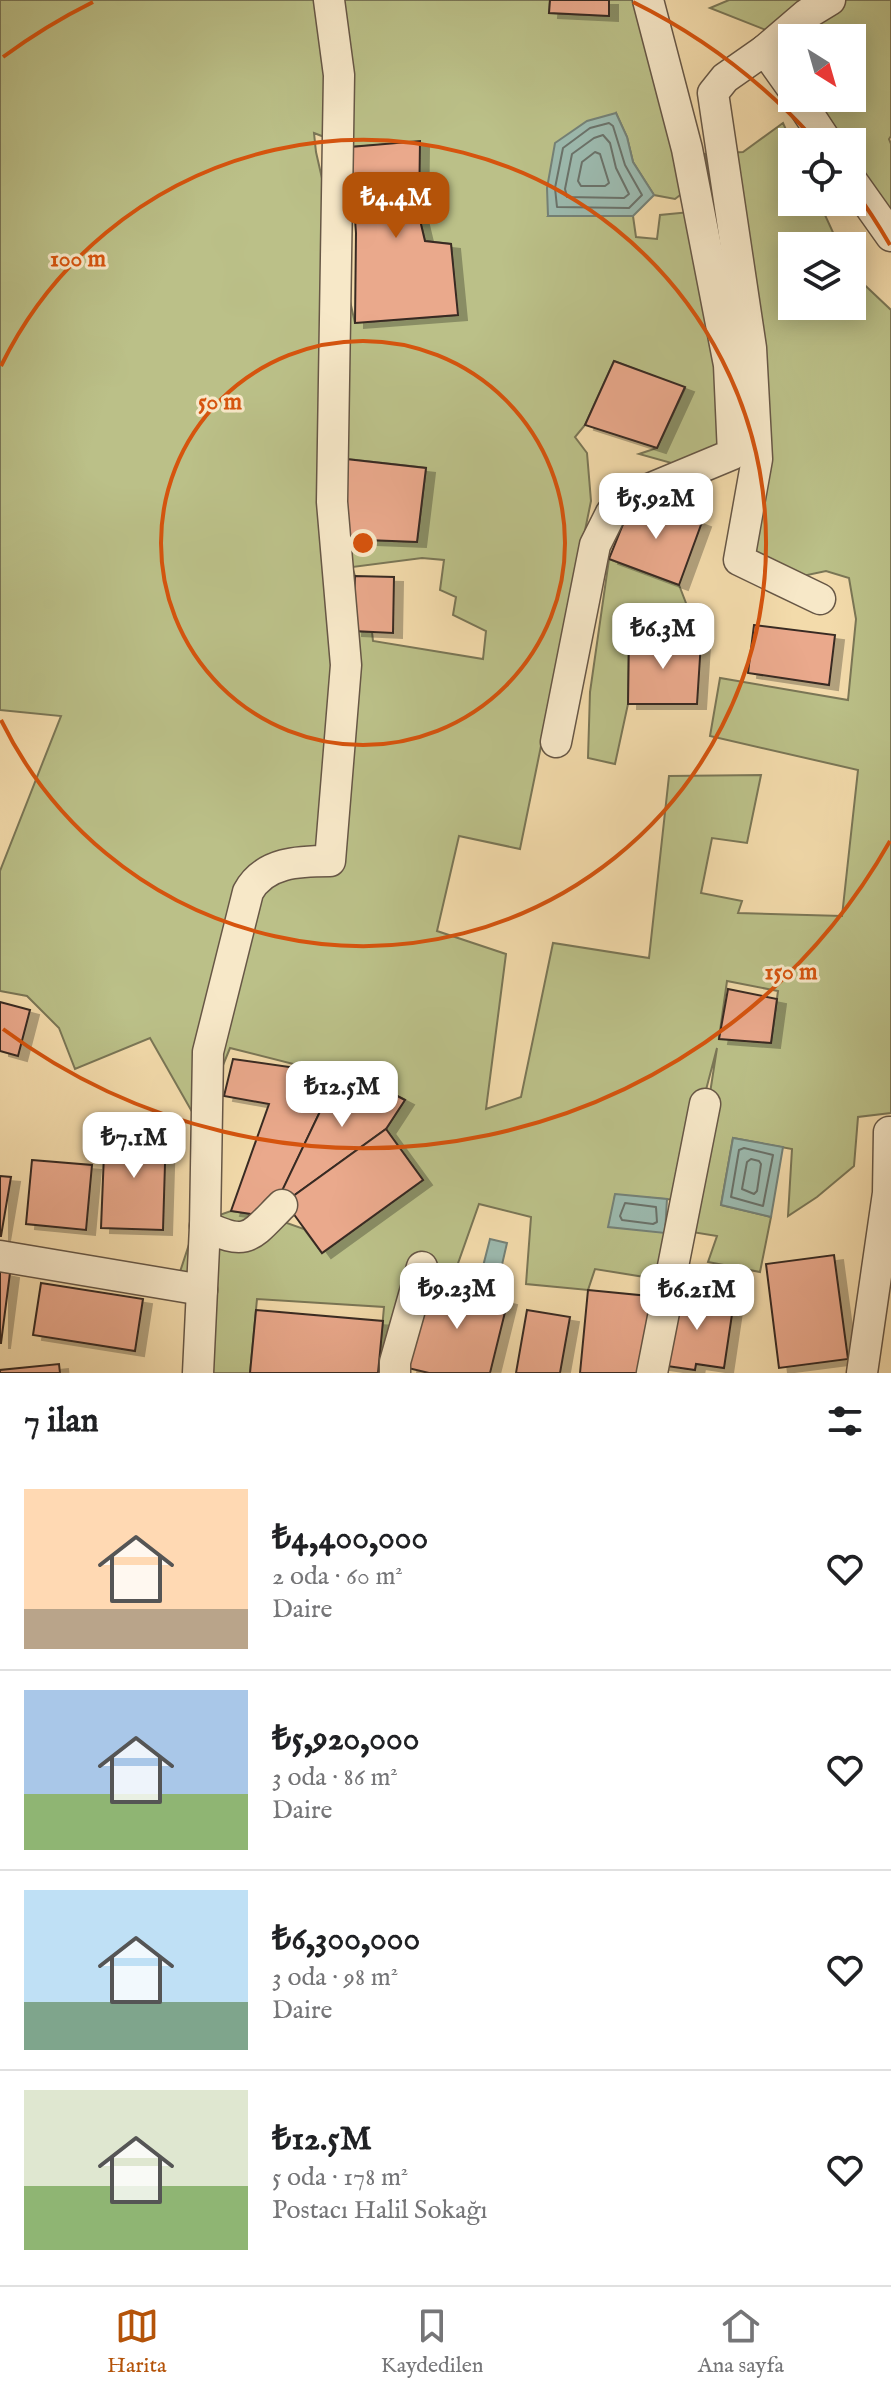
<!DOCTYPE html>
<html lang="tr">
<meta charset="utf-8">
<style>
body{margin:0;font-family:"IM FELL English",serif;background:#f2f2f2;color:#202124;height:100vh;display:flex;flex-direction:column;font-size:30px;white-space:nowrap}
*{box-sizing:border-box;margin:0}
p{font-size:26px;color:#757577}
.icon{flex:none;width:44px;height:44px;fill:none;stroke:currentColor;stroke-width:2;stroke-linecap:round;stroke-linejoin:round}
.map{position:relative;height:1373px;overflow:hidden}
.side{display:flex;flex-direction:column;background:#fff;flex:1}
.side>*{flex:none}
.needle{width:52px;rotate:143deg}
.controls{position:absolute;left:778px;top:24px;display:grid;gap:16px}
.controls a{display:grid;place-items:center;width:88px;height:88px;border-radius:0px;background:#fff;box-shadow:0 4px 20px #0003;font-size:40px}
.price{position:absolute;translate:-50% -68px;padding:0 18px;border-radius:16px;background:#fff;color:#222;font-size:26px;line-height:52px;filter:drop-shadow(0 2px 4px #0008)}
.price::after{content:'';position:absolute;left:50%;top:48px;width:24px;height:18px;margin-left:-12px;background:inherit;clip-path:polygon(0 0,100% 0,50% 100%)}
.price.selected{background:#b45309;color:#fff}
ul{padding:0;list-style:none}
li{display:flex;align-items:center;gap:24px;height:200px;padding:0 24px}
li+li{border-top:2px solid #e0e0e0}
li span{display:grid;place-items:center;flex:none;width:224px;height:160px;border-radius:0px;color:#555}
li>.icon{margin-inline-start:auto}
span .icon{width:96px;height:96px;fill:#fffc;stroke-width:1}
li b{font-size:34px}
h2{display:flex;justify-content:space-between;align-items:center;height:96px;padding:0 24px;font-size:34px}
.tabs{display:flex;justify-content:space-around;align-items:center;height:112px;border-top:2px solid #e0e0e0;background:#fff;font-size:22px;color:#757577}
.tabs a{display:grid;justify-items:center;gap:4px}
.tabs .selected{color:#b45309}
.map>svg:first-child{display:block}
.green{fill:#bbc088;stroke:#7a7656;stroke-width:2;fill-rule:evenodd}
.water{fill:#9cbaaf;stroke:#748177;stroke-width:2}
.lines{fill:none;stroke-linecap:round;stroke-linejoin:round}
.shore{stroke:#6a726a;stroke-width:2}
.building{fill:#eaa98c;stroke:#382b24;stroke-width:2;filter:url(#shadow)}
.minor-casing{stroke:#675746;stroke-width:33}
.minor{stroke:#f7e8c8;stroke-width:30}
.ring{fill:none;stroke:#d6540e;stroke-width:4}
.centre{fill:#d6540e;stroke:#f7e8c8;stroke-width:4}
.ring-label{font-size:24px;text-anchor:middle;font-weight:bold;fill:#d6540e;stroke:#f7e8c8;stroke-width:6;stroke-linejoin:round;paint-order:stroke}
</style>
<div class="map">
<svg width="891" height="1373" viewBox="0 0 891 1373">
<defs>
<filter id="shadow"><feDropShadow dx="9" dy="5" stdDeviation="0" flood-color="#0004"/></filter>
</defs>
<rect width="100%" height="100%" fill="#f3dbab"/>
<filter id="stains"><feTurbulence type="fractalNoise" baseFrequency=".0025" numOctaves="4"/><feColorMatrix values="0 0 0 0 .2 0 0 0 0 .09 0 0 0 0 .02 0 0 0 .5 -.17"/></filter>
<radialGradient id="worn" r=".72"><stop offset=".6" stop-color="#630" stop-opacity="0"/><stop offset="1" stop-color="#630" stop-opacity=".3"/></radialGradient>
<!-- green -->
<g class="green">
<path d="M0 0H550L549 13 609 16V0H638L684 192 675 199 654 195 633 162 627 137 616 113 548 216H633L636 237 657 239 660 215 690 212 723 403 718 444 682 466 639 454 657 448 685 388 614 361 585 425 575 437 587 453 591 501 520 849 459 836 437 931 506 954 486 1109 521 1097 553 943 649 958 669 776 761 775 747 843 712 838 701 893 742 901 738 913 842 916 858 770 710 736 720 678 848 700 856 619 849 578 826 571 798 577 730 552 747 434 733 302 705 154 743 152 783 123 792 143V202H819L837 241 833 246H792V306H852V273L891 310V1113L858 1117 854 1166 817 1197 788 1216 792 1149 733 1138 721 1205 771 1217 760 1272 708 1262 717 1236 686 1231 697 1177 717 1048 677 1200 615 1195 613 1210 665 1233 663 1280 595 1269 588 1290 526 1284 531 1217 479 1204 450 1286 406 1373H378L384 1307 257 1299 250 1373H196L210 1297 177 1281 196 1223 231 1211 270 1217 304 1229 322 1253 423 1180 386 1129 405 1100 376 1085 230 1048 199 1124 150 1038 75 1069 59 1028 27 996 0 991V871L61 716 0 710ZM314 133 350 147 419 142V216L425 241 451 244 457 315 355 323 316 152ZM347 459 426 468 417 542 342 539ZM422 558 444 560 440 590 456 597 453 615 486 631 483 659 373 641 372 632 354 631 355 576 352 567ZM727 981 778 991 771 1043 719 1038Z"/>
<path d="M729 0H891V136L889 139 891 144V220L852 194V142H825L805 98H852V38H792V64L781 36 710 8Z"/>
<path d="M609 559 679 585 701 642 629 635 628 704 615 764 588 758 590 692Z"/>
</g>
<!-- water -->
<g class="water">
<path d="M616 113 627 137 633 162 654 195 633 216H548L547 188 555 143 587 121Z"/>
<path d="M733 1138 783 1147 771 1217 721 1205Z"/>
<path d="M615 1194 667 1199 665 1233 608 1227Z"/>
<path d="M490 1239 507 1243 498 1282 480 1278Z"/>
</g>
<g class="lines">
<!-- shore -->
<g class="shore">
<path d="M609 123 613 126 625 165 642 195 629 208 557 207 555 188 563 148 590 128Z"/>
<path d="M603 135 610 143 616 168 629 194 624 198 567 197 565 189 572 154 594 138Z"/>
<path d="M595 152 600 154 609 183 605 186H581L578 181 582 162Z"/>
<path d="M744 1148 773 1155 763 1206 731 1197 739 1150Z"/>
<path d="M751 1159 759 1161 761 1164 757 1191 754 1194 742 1189 747 1162Z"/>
<path d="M625 1203 656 1207 657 1222 653 1224 622 1220 620 1216Z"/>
</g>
</g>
<!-- building -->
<g class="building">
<path d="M550 0H609V16L549 13Z"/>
<path d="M420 141 419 216 425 241 451 244 458 315 355 323 356 233 350 147Z"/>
<path d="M614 361 685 387 657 448 585 425Z"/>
<path d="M346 459 426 468 417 542 342 539Z"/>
<path d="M634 497 702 522 679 585 609 559Z"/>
<path d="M355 576 394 577 393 633 353 631Z"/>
<path d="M754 625 835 635 829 685 748 673Z"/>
<path d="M629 635 701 642 697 704H628Z"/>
<path d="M728 989 777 999 771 1043 719 1039Z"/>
<path d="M0 1002 30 1010 18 1056 0 1051Z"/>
<path d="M233 1059 338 1074 270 1217 231 1211 269 1104 224 1096Z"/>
<path d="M338 1074 376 1085 405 1100 386 1129 285 1202 279 1197Z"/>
<path d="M105 1129 166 1131 163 1230 101 1228Z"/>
<path d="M386 1129 423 1180 322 1253 285 1202Z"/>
<path d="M32 1160 92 1165 86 1230 26 1224Z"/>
<path d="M0 1176 11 1177 1 1236H0Z"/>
<path d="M834 1255 848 1359 779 1368 766 1264Z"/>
<path d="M0 1271 10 1273 1 1343H0Z"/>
<path d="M429 1281 508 1300 490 1373H429L408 1368Z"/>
<path d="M41 1283 143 1299 135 1351 33 1335Z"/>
<path d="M588 1290 659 1297 648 1373H580Z"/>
<path d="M671 1292 734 1301 724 1368 696 1364 695 1370 660 1365Z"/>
<path d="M256 1310 383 1321 378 1373H250Z"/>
<path d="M527 1310 570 1317 560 1373H516Z"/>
<path d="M59 1364 60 1373H0V1370Z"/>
</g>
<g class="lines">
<defs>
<g id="minor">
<path d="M765 50 807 14 830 0"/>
<path d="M792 88 765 50 725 78 713 93 751 348 757 459 739 560 820 599"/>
<path d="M798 98 827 142"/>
<path d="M852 181 891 236"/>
<path d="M556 742 595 545 611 513 644 491 733 454 729 365 687 149 648 0"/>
<path d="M205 1226C248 1247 250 1237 282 1205"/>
<path d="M0 1256 202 1290"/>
<path d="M198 1373 205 1226 208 1052 248 892C264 862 299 861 330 861L346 665 332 502 339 75 329 0"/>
<path d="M395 1373V1362L422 1267"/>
<path d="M652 1373 705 1104"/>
<path d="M862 1373 888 1193 889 1132"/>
</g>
</defs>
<!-- minor casing -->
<use href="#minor" class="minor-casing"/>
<!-- minor -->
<use href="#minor" class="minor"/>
</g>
<!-- distance rings -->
<g class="ring">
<circle cx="363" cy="543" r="202"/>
<path d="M1 366A403 403 0 1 1 1 720"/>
<path d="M890 841A605 605 0 0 1 3 1029M3 57A605 605 0 0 1 93 2M633 2A605 605 0 0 1 813 138M852 187A605 605 0 0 1 890 245"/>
</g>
<circle cx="363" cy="543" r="12" class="centre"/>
<g class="ring-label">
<text x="78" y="266">100 m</text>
<text x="220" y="409">50 m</text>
<text x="791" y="979">150 m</text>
</g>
<rect width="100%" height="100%" filter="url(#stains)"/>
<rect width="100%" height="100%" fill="url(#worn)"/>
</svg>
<div class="controls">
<a><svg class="needle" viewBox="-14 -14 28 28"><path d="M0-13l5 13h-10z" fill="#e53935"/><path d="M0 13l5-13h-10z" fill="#757577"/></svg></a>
<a><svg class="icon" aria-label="locate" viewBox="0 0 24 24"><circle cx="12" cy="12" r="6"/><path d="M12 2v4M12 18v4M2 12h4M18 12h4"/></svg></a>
<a><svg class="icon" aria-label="layers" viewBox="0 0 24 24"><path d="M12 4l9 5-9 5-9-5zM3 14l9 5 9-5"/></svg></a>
</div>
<b class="price selected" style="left:396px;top:240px">₺4.4M</b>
<b class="price" style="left:656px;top:541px">₺5.92M</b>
<b class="price" style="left:663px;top:671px">₺6.3M</b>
<b class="price" style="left:342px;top:1129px">₺12.5M</b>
<b class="price" style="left:134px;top:1180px">₺7.1M</b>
<b class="price" style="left:457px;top:1331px">₺9.23M</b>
<b class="price" style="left:697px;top:1332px">₺6.21M</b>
</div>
<section class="side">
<h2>7 ilan<svg class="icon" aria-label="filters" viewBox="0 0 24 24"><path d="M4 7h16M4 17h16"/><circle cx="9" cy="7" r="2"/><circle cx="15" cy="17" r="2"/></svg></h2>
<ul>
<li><span style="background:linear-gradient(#ffd9b3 75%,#b9a48a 0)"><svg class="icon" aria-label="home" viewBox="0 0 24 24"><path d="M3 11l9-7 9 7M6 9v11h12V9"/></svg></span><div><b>₺4,400,000</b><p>2 oda · 60 m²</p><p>Daire</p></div><svg class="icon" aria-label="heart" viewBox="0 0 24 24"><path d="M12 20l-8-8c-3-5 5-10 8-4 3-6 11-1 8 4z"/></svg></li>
<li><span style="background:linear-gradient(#a9c7e8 65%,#8fb573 0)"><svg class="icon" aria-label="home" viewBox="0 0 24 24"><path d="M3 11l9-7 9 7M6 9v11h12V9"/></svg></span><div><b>₺5,920,000</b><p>3 oda · 86 m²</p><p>Daire</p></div><svg class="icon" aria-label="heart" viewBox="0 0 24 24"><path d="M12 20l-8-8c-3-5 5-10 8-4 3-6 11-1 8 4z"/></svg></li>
<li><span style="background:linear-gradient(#bfe0f5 70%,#7fa58c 0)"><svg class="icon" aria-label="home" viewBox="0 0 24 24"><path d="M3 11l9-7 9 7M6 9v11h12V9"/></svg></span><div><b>₺6,300,000</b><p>3 oda · 98 m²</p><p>Daire</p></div><svg class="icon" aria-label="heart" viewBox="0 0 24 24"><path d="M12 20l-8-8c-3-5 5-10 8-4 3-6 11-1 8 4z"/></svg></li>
<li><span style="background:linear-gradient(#dfe7d0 60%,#8fb573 0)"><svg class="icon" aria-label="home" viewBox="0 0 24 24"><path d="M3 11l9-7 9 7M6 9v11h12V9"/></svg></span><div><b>₺12.5M</b><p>5 oda · 178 m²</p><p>Postacı Halil Sokağı</p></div><svg class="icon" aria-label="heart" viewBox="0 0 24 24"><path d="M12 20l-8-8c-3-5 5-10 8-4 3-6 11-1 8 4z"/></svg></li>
</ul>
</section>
<nav class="tabs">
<a class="selected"><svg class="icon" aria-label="map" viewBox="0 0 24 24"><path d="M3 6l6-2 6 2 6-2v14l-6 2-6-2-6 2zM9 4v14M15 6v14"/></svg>Harita</a>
<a><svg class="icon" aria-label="saved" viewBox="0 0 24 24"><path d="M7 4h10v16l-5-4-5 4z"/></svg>Kaydedilen</a>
<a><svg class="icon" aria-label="home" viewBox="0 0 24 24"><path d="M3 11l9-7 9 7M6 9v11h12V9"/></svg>Ana sayfa</a>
</nav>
